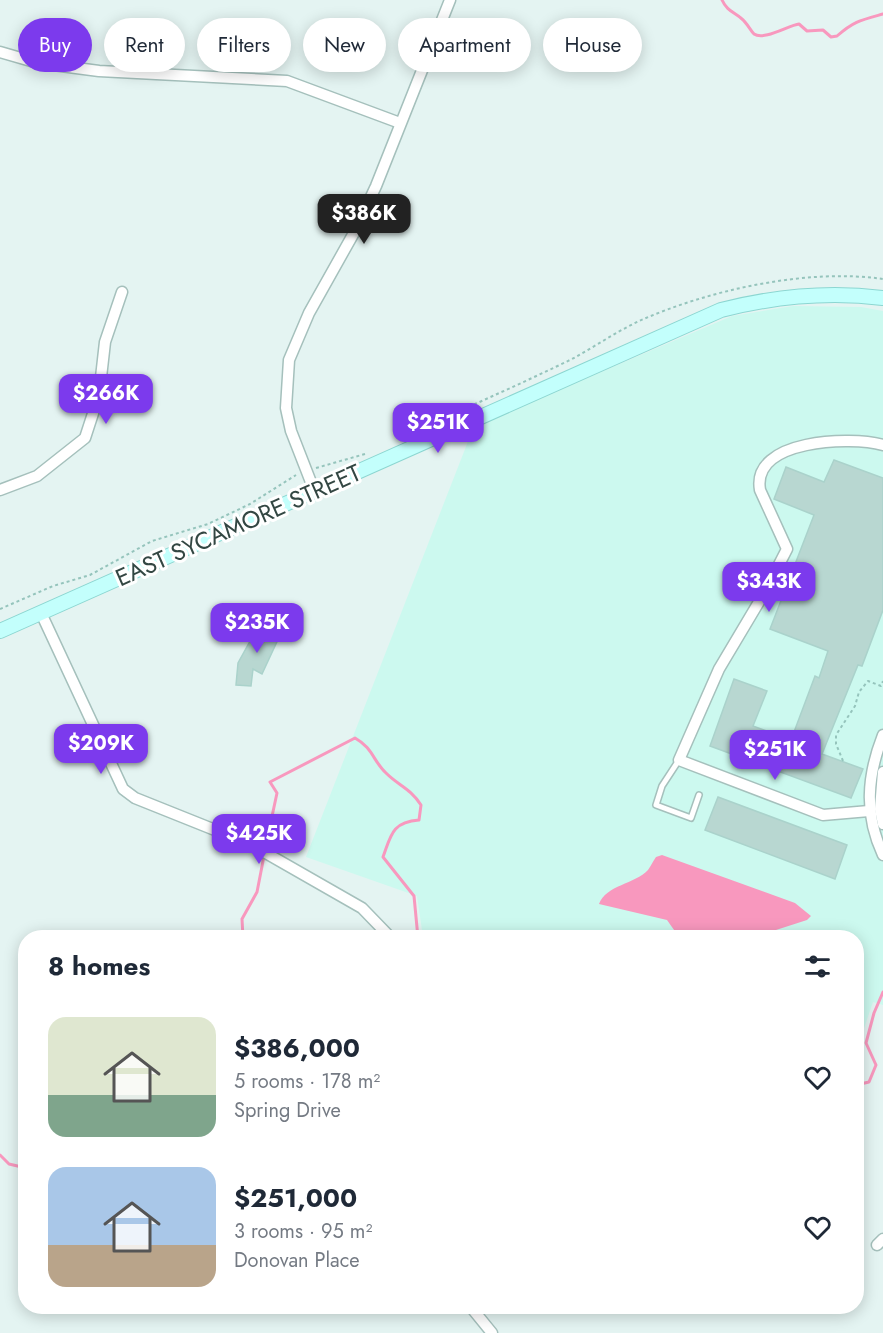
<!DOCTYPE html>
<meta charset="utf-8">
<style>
body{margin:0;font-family:Jost,sans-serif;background:#f6f6f7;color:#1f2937;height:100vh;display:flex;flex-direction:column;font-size:22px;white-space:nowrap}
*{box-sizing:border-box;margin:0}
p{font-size:20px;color:#747a83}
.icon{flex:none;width:33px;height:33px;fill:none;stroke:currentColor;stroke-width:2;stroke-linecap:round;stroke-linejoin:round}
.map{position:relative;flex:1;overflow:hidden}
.drawer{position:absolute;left:18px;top:930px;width:846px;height:384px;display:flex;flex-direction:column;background:#fff;border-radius:24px;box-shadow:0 3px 15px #0003}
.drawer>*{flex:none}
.guide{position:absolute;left:18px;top:18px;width:848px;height:54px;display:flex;gap:12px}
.price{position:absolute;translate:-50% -51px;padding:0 14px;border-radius:12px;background:#7c3aed;color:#fff;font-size:20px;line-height:39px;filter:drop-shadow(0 2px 3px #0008)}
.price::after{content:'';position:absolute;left:50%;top:36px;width:18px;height:14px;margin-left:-9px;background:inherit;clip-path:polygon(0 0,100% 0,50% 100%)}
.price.on{background:#222;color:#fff}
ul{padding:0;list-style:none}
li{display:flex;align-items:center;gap:18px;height:150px;padding:0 30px}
li span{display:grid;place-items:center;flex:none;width:168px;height:120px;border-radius:18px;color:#555}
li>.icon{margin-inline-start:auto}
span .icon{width:72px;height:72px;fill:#fffc;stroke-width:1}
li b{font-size:26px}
h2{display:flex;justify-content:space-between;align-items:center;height:72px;padding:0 30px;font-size:26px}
.pill{padding:0 21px;border-radius:27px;background:#fff;box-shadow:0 3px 15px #0003;font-size:21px;line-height:54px}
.pill.on{background:#7c3aed;color:#fff}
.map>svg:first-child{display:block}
.commercial{fill:#ccf9ef}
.water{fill:#f898be}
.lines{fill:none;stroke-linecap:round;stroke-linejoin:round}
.stream{stroke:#f898be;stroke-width:3}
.building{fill:#b8d7d1;stroke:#aad2cb;stroke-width:1.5}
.lane-casing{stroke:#a5c0bc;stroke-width:8}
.street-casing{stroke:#a5c0bc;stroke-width:13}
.secondary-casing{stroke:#8cd6d1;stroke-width:16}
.path{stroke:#95c4bc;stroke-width:2;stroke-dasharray:3 3;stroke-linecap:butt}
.lane{stroke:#fff;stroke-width:5}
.street{stroke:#fff;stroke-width:10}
.secondary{stroke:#c3fffc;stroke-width:14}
.labels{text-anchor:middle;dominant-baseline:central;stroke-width:6;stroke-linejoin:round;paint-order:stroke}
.street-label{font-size:24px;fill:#334743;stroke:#fff}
</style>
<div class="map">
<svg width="883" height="1333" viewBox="0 0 883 1333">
<rect width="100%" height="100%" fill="#e4f4f2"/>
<!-- commercial -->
<path class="commercial" d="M793 306 861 307 883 311V1005L873 1002 857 1049 856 938 423 937 417 896 306 857 474 426 732 316Z"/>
<!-- water -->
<path class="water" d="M662 855 795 903 811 916 807 920 754 937 727 930H702L687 937H679L667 920 599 904C606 885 635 884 648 870 651 866 653 861 656 857Z"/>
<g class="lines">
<!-- stream -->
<g class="stream">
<path d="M722 0C727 11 734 12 742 19 747 23 750 30 754 34 764 41 789 25 799 24L807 31 823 30 831 37 837 36C854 21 861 20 883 14"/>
<path d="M265 849 277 793 270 782 355 738C373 748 373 761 386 773 399 786 410 788 421 805L419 820C392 822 391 835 383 857L414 896 418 938"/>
<path d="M243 938 242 919 257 892 264 856"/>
<path d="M856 1085 869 1082 876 1065 866 1043 874 1013 883 992"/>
<path d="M0 1155 9 1164 26 1168"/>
</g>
</g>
<!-- building -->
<g class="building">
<path d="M834 460 883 478V610L862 666 858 665 822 754 863 769 851 798 710 746 734 679 767 691 753 726 791 740 815 676 819 678 828 651 770 629 814 515 774 499 786 467 824 482Z"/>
<path d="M260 623 281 633 262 674 253 669 251 686 236 685 238 663Z"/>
<path d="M718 797 847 845 835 879 705 830Z"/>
</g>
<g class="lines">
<defs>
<path id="lane" d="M679 760 662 786 656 805 691 818 699 795"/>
<g id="street">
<path d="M0 52 38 63 99 71 287 81 400 123"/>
<path d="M0 490 37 476 85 438 99 395 105 342 122 292"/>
<path d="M314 490 291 431 286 408 289 360 309 313 355 231 376 186 450 0"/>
<path d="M41 613 123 789 135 798 250 844 362 908 391 938"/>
<path d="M883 735C867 776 864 814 883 855"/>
<path d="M883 772 880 809 883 824"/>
<path d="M869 811 823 815 679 760 719 669 766 590 787 549 760 490C751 439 851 436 883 445"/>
<path d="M877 1245 883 1239"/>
<path d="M470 1306 492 1333"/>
</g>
<path id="secondary" d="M0 631 721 310C776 296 827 291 883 298"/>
</defs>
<!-- lane casing -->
<use href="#lane" class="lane-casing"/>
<!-- street casing -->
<use href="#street" class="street-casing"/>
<!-- secondary casing -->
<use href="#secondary" class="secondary-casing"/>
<!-- path -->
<g class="path">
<path d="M436 422C481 401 527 381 572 359 594 347 616 332 639 321 709 290 807 268 883 279"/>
<path d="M316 468 365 454"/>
<path d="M0 609 53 586 90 575 152 541 208 524 250 504 296 475"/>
<path d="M843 761 836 744V735L855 706 859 692 868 681 881 686 883 681"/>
</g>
<!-- lane -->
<use href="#lane" class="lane"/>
<!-- street -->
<use href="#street" class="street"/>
<!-- secondary -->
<use href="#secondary" class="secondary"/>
</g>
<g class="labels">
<!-- street labels -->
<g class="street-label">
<text transform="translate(238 525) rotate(-24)">EAST SYCAMORE STREET</text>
</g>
</g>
</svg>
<b class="price on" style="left:364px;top:245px">$386K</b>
<b class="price" style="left:106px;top:425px">$266K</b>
<b class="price" style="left:438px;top:454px">$251K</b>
<b class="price" style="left:769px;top:613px">$343K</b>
<b class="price" style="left:257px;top:654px">$235K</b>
<b class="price" style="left:101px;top:775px">$209K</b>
<b class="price" style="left:775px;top:781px">$251K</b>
<b class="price" style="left:259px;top:865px">$425K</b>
<div class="guide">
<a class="pill on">Buy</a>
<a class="pill">Rent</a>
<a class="pill">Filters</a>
<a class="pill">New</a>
<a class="pill">Apartment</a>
<a class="pill">House</a>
</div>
<section class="drawer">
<h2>8 homes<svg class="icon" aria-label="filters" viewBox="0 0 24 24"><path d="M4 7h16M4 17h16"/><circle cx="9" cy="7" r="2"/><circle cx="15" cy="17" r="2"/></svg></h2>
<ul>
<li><span style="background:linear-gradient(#dfe7d0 65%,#7fa58c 0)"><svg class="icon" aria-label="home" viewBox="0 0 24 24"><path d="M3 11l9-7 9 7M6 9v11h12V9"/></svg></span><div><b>$386,000</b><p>5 rooms · 178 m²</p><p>Spring Drive</p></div><svg class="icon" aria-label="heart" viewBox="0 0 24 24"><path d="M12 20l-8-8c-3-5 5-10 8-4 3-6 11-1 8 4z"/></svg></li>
<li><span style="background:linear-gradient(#a9c7e8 65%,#b9a48a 0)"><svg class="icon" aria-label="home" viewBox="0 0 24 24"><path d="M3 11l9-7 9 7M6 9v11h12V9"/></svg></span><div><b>$251,000</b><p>3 rooms · 95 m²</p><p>Donovan Place</p></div><svg class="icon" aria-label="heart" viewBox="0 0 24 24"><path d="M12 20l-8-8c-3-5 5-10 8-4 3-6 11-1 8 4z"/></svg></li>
</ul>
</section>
</div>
